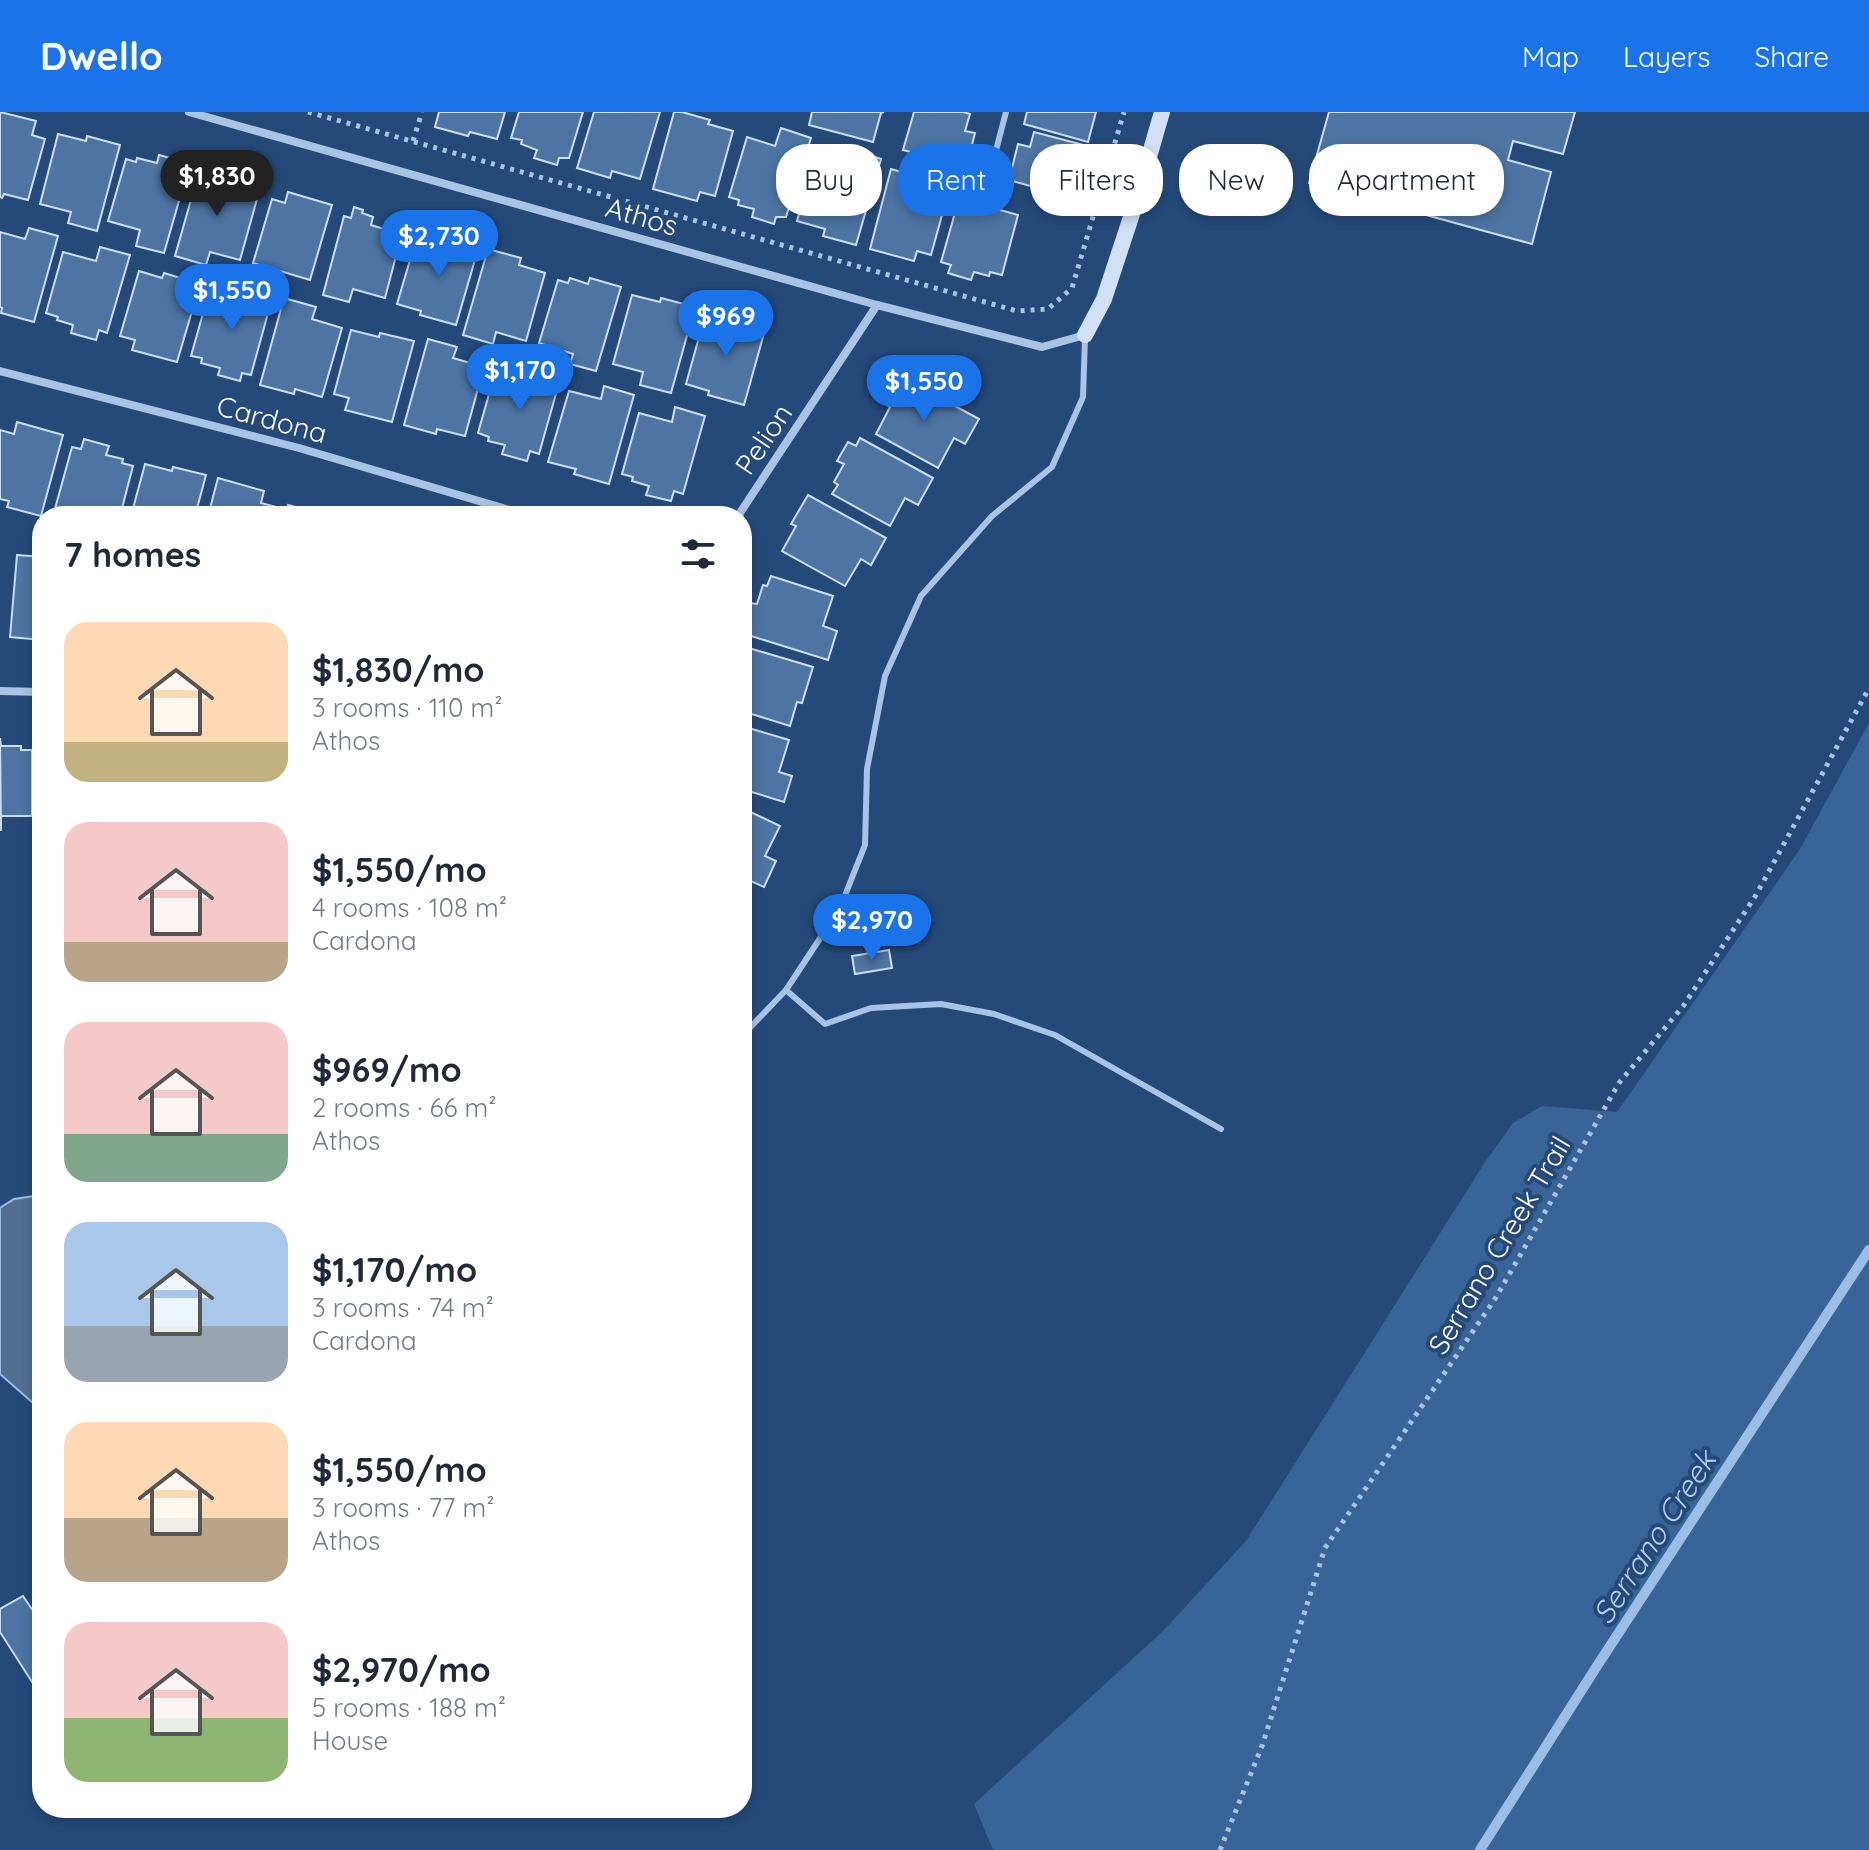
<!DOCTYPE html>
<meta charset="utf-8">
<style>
body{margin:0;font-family:Quicksand,sans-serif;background:#f2f2f3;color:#1f2937;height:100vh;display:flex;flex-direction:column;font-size:30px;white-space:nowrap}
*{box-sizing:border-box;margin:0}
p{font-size:26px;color:#747a83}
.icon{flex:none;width:44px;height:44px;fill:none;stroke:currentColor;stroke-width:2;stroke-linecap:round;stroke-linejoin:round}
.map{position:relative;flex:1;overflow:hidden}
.details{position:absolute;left:32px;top:394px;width:720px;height:1312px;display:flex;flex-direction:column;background:#fff;border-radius:32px;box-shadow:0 4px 12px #0003}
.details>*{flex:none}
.hud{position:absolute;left:776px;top:32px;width:760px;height:72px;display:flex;gap:16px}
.price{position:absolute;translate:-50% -68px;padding:0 18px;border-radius:28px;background:#1a73e8;color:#fff;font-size:26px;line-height:52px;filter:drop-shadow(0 2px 4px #0008)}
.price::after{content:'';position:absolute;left:50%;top:48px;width:24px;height:18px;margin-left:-12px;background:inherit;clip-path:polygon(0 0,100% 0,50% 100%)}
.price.current{background:#222;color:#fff}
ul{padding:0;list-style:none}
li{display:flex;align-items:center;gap:24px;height:200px;padding:0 32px}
li span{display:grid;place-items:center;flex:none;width:224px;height:160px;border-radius:24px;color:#555}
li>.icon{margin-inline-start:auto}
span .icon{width:96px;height:96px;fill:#fffc;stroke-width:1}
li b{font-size:34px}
h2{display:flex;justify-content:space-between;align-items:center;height:96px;padding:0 32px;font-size:34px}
.tag{padding:0 28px;border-radius:32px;background:#fff;box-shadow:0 4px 12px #0003;font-size:28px;line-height:72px}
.tag.current{background:#1a73e8;color:#fff}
header{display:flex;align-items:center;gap:48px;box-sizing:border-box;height:112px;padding:0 40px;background:#1a73e8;color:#fff}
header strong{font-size:38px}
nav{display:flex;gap:44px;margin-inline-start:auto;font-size:28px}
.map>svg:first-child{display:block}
.green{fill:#396497}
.water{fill:#536e91;stroke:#9cbee4;stroke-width:2}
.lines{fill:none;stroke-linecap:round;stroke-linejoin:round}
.stream{stroke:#9cbee4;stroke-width:10}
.building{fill:#4d74a3;stroke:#cbddf3;stroke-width:2}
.path{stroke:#a8c3e4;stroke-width:5;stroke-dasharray:4 6;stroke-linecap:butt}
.lane{stroke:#a8c3e4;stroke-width:6}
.street{stroke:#a8c3e4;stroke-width:8}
.secondary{stroke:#d1e0f4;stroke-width:16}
.labels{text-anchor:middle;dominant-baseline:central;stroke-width:8;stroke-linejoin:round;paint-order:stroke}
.street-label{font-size:28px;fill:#fff;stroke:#254a7a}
.water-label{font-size:30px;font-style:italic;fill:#b3cdec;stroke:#254a7a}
</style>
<header>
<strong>Dwello</strong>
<nav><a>Map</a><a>Layers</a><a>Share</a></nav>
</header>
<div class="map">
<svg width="1869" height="1738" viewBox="0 0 1869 1738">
<rect width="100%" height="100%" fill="#254a7a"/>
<!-- green -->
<path class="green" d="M1869 611V1738H993L974 1692 1163 1519 1246 1429 1485 1050 1513 1011 1542 994 1617 1000 1800 737Z"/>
<!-- water -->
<path class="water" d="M42 1083V1299L0 1262V1096L14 1087Z"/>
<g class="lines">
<!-- stream -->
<path class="stream" d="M1480 1738 1597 1554 1869 1138"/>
</g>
<!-- building -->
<g class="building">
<path d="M0 0 36 9 32 23 45 27 28 88 4 82 2 86 0 85Z"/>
<path d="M439 0H505L497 27 470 20 468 24 435 15Z"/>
<path d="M519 0H583L569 46H559L557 53 534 46 537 38 521 32 522 28 511 26Z"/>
<path d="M594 0H660L640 67 612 59 610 66 577 56Z"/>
<path d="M674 0H682L710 8 708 12 733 19 715 84 700 80 697 89 653 77Z"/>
<path d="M812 0H884L881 1 873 30 809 13Z"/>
<path d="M914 0H963L970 2 965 19 975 21 967 53 956 50V52L903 38Z"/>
<path d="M1027 0H1096L1088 30 1024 12Z"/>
<path d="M1329 0H1575L1563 42 1513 29 1508 48 1551 60 1532 132 1309 71Z"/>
<path d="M781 16 811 26 786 105H776L774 112 752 105 754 97 738 93 739 88 729 85 747 25 775 34Z"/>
<path d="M1034 20 1091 35 1085 58 1082 57 1074 86 1009 68 1018 32 1030 35Z"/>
<path d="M58 22 86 29 87 24 120 33 97 119 68 111 71 100 40 92Z"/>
<path d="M852 38 881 47 856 133 823 124 825 117 797 109 816 41 849 51Z"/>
<path d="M159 43 181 49 178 58 187 61 164 141 136 134 140 118 108 109 126 47 136 50 137 46 157 51Z"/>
<path d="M200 56 232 65 233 68 251 73 250 77 259 80 240 148 210 140 206 153 175 144Z"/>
<path d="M891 57 926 67 925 72 949 78 931 143 917 139 914 149 870 137Z"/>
<path d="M964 69 995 77 990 95 1018 103 1002 163 990 160 989 164 974 160 971 168 948 161 951 153 941 150Z"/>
<path d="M288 80 332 93 310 168 253 151 272 87 285 91Z"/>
<path d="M354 95 363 98 362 101 373 105 371 113 391 119 390 123 401 125 385 186 353 177 349 190 323 183 344 104 351 106Z"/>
<path d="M29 116 58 124 34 210 1 201 2 196 0 195V120L25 127Z"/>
<path d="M431 120 479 134 456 213 420 203 421 199 397 192 415 131 428 134Z"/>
<path d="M100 135 130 143 107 221 99 218 96 228 71 221 73 213 57 208 58 205 46 201 63 140 96 149Z"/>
<path d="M488 137 521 146 519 153 545 161 526 229 496 220 493 232 463 223Z"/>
<path d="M139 159 162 166 164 161 200 172 177 250 132 238 135 228 120 224Z"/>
<path d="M570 166 588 172 590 166 621 175 596 259 570 252 573 242 539 231 558 168 568 171Z"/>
<path d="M244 175 273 183 251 263 242 261 240 269 218 263 220 256 201 251 202 246 191 244 209 180 240 189Z"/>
<path d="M632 183 660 190 661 186 695 195 671 281 640 273 643 260 613 252Z"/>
<path d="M284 186 316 195 312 207 342 216 322 285 295 277 294 282 260 273Z"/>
<path d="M721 202 766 214 744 293 708 283 709 279 686 272 704 207 718 212Z"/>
<path d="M351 218 379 225 380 221 414 229 392 310 345 298 349 286 334 282Z"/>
<path d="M428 227 457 235 453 246 484 255 465 324 437 317 436 322 404 313Z"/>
<path d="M531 255 561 264 539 342 530 339 527 349 502 342 505 333 488 329 489 325 478 321 495 261 527 270Z"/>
<path d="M901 265 979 307 965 332 954 326 938 356 876 322 890 295 885 292Z"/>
<path d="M604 274 634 283 609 372 574 362 576 357 548 350 569 279 601 287Z"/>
<path d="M675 295 705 304 683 382 674 379 671 389 646 383 649 374 632 369 633 365 622 362 639 301 672 310Z"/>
<path d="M17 310 63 323 41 404 7 395 9 389 0 387V318L14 322Z"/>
<path d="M860 326 933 366 918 393 905 386 890 414 832 382 838 373 834 370 844 352 837 349 848 330 856 334Z"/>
<path d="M84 327 109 334 106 343 123 347 122 351 133 354 120 404H53L72 335 81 337Z"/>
<path d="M145 352 172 359 173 355 206 363 195 404H131Z"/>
<path d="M218 366 264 379 261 391 276 395 273 404H208Z"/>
<path d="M808 383 886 426 871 453 861 447 845 474 782 439 796 414 791 412Z"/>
<path d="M288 393 315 400 316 396 346 404H285Z"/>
<path d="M17 443 42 445V528L10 525Z"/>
<path d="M771 464 833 484 823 514 837 519 828 548 748 523 751 514 743 511 750 491 757 492 763 473 767 474Z"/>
<path d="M742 534 813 555 802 591 797 590 790 614 742 599Z"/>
<path d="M742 614 789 628 779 660 792 664 784 690 742 677Z"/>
<path d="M0 626 1 634H21V638H32V704H1V719Z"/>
<path d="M742 696 780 714 765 744 776 749 764 775 742 765Z"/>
<path d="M889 838 892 856 855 862 852 844Z"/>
<path d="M23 1484 42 1512V1564L32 1570 0 1520V1497Z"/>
</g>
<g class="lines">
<!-- path -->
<g class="path">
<path d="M308 0 1017 199 1048 197 1072 176 1124 0"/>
<path d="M413 29 422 0"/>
<path d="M1220 1738 1262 1634 1325 1436 1495 1187 1619 971 1684 893 1756 783 1869 576"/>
</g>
<!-- lane -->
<g class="lane">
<path d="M994 46 1006 0"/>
<path d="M786 878 840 796 865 733 867 657 885 564 921 484 992 404 1052 355 1083 285 1085 226"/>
<path d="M742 924 786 878 825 912 871 896 941 892 994 902 1055 923 1221 1017"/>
</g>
<!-- street -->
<g class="street">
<path d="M189 0 877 193 1042 235 1085 223"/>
<path d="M0 259 299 336 530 404"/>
<path d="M738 404 877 193"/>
<path d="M0 579 42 580"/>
</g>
<!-- secondary -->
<path class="secondary" d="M1085 223 1104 187 1135 93 1162 0"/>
</g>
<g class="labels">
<!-- street labels -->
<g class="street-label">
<text transform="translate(642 104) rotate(16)">Athos</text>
<text transform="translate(272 307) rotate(15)">Cardona</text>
<text transform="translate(763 327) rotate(-56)">Pelion</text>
<text transform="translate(1499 1133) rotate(-59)">Serrano Creek Trail</text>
</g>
<!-- water labels -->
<g class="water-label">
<text transform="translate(1654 1425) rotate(-57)">Serrano Creek</text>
</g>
</g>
</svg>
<b class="price current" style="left:217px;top:106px">$1,830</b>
<b class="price" style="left:439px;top:166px">$2,730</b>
<b class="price" style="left:232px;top:220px">$1,550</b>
<b class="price" style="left:726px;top:246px">$969</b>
<b class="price" style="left:520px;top:300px">$1,170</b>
<b class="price" style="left:924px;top:311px">$1,550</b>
<b class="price" style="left:872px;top:850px">$2,970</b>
<div class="hud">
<a class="tag">Buy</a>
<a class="tag current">Rent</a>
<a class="tag">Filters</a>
<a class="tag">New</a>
<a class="tag">Apartment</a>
</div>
<section class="details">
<h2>7 homes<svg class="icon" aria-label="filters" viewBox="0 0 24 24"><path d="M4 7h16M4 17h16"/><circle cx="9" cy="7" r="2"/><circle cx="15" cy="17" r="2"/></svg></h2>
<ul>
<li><span style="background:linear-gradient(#ffd9b3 75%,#c2b280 0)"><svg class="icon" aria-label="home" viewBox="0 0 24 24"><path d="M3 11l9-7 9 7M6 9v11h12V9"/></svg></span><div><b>$1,830/mo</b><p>3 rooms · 110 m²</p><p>Athos</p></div></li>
<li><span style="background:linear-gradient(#f6c9c9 75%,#b9a48a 0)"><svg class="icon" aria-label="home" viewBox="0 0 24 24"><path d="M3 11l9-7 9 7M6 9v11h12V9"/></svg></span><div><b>$1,550/mo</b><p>4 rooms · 108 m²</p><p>Cardona</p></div></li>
<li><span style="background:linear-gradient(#f6c9c9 70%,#7fa58c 0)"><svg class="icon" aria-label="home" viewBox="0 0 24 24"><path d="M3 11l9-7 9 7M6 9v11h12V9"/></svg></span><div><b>$969/mo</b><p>2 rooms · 66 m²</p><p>Athos</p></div></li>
<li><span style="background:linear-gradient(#a9c7e8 65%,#9aa5b1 0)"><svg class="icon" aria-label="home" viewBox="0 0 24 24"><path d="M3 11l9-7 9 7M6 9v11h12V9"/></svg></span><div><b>$1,170/mo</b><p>3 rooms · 74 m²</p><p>Cardona</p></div></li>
<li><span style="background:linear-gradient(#ffd9b3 60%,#b9a48a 0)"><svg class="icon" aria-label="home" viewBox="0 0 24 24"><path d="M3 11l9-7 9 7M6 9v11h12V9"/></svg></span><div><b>$1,550/mo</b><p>3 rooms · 77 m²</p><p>Athos</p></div></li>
<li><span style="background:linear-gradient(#f6c9c9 60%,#8fb573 0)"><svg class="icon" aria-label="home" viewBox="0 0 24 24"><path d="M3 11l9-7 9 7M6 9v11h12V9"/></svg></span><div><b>$2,970/mo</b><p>5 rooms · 188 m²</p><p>House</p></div></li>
</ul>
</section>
</div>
